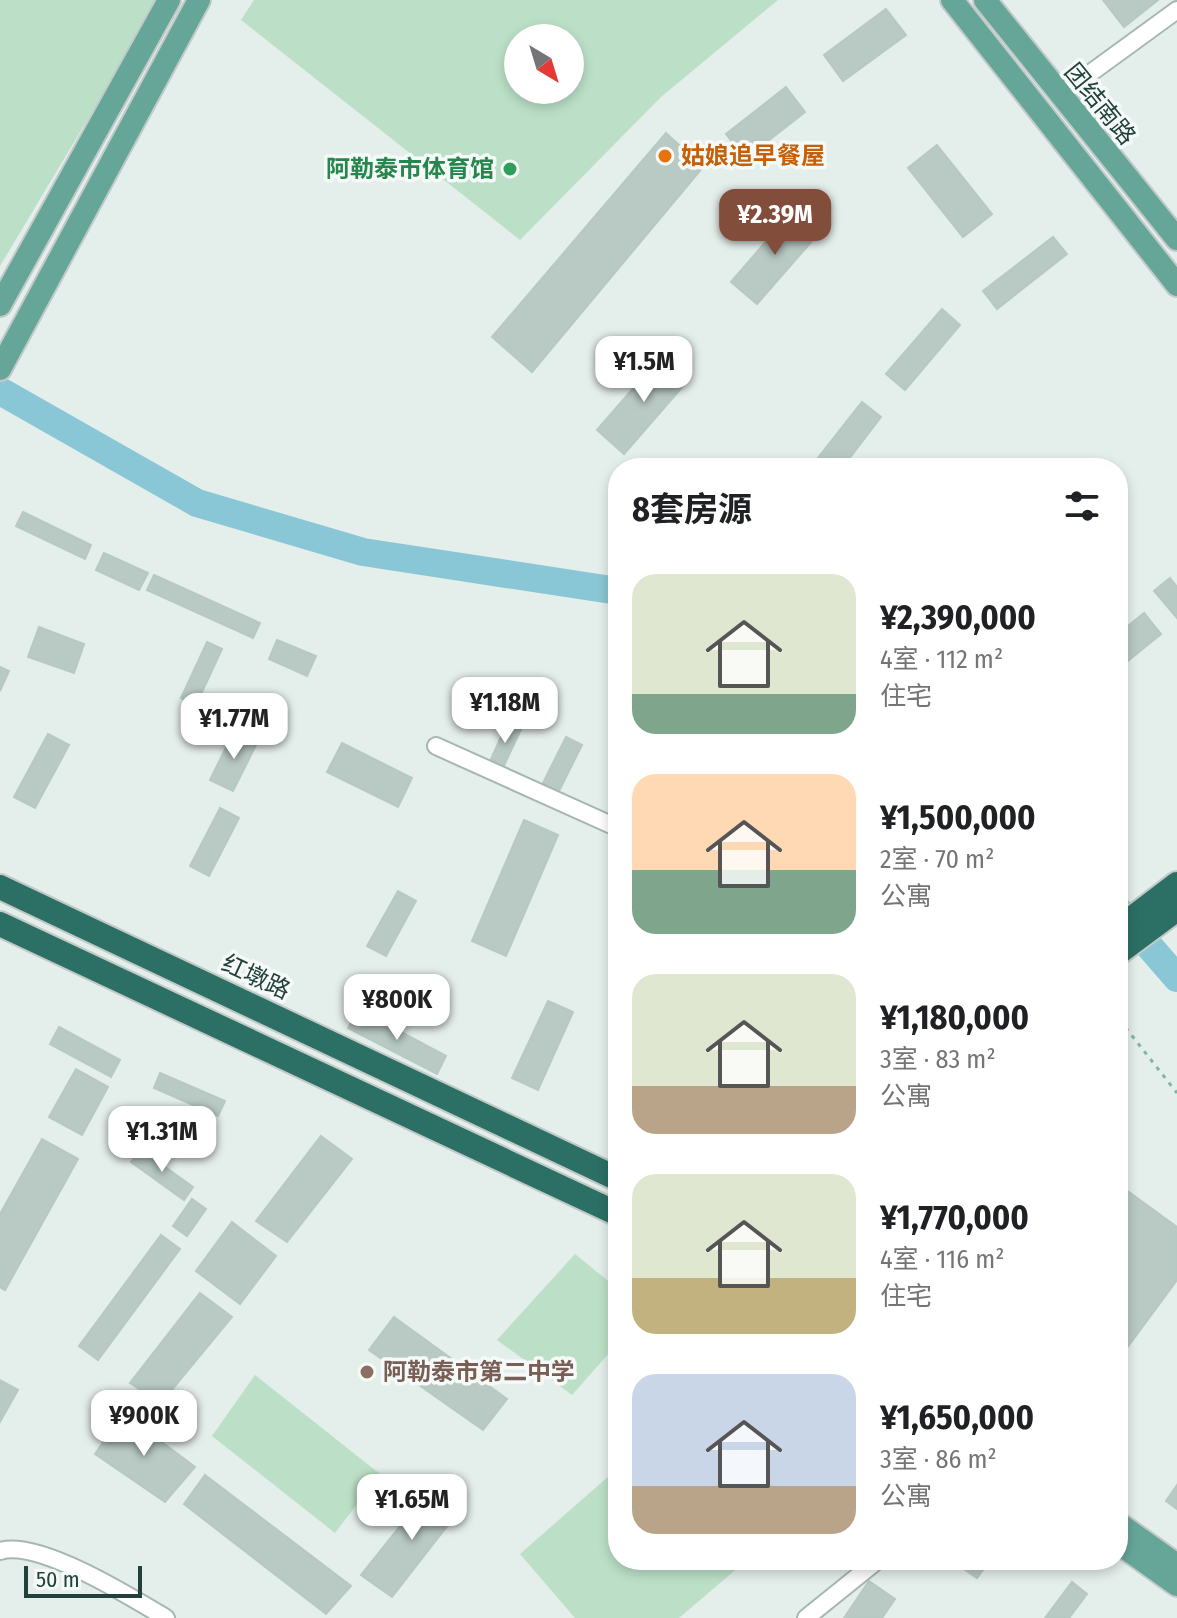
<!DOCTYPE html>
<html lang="zh">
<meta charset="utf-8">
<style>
body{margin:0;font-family:"Fira Sans Condensed","Noto Sans SC",sans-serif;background:#f2f2f2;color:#202124;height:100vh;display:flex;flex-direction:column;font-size:30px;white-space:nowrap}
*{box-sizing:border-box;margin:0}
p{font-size:26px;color:#757577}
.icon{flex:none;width:44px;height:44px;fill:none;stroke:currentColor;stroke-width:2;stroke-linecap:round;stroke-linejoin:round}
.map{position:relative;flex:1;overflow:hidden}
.side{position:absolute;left:608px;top:458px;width:520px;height:1112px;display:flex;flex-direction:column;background:#fff;border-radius:32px;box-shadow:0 4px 12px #0003}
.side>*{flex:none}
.needle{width:52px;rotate:142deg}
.controls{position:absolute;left:504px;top:24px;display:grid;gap:16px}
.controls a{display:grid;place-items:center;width:80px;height:80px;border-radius:50%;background:#fff;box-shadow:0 4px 12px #0003;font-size:40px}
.scale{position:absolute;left:24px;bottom:20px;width:118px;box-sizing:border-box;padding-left:8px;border:4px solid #22413a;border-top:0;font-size:22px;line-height:28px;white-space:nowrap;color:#22413a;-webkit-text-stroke:6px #f5faf8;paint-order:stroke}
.price{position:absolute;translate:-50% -68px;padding:0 18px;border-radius:16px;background:#fff;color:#222;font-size:26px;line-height:52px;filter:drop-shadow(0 2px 4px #0008)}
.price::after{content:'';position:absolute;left:50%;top:48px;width:24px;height:18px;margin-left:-12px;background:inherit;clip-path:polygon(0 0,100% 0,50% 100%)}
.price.on{background:#824e3b;color:#fff}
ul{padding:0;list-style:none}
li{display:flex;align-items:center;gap:24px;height:200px;padding:0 24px}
li span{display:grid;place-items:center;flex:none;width:224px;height:160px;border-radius:24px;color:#555}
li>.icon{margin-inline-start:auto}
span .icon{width:96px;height:96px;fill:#fffc;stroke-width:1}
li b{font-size:34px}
h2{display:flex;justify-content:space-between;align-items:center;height:96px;padding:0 24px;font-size:34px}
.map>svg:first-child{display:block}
.green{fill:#bce0c7;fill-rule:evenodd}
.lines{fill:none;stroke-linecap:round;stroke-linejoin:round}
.river{stroke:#8ac7d6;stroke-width:28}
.building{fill:#b9c9c3;stroke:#b6c9c2;stroke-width:2}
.minor-casing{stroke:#a6b7b2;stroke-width:20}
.major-casing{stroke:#c1cac8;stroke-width:26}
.highway-casing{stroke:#c1cac8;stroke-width:28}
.path{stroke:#83b4a6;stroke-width:3;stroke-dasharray:4 6;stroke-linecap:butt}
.minor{stroke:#fff;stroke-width:16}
.major{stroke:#66a698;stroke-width:22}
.highway{stroke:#2c6f64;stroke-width:24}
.food-dot{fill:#e8710a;stroke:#f5faf8;stroke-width:3}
.leisure-dot{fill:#2e9e5b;stroke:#f5faf8;stroke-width:3}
.education-dot{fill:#8d6e63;stroke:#f5faf8;stroke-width:3}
.labels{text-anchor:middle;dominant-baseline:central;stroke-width:7;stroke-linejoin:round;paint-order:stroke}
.street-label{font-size:24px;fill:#22413a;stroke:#f5faf8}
.food-label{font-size:24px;font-weight:bold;fill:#c56008;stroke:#f5faf8;text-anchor:start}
.leisure-label{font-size:24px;font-weight:bold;fill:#27864d;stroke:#f5faf8;text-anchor:end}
.education-label{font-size:24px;font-weight:bold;fill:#785e54;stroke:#f5faf8;text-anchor:start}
</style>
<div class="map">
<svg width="1177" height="1618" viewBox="0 0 1177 1618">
<rect width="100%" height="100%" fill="#e4eeea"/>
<!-- green -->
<g class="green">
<path d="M0 0H159L0 266Z"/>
<path d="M254 0H778L661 97 520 240 241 20ZM518 38H570V90H518Z"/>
<path d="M575 1254 618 1289V1343L572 1395 497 1340Z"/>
<path d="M255 1375 380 1474 335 1533 212 1436Z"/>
<path d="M618 1468V1560H747L679 1618H575L520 1554Z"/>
</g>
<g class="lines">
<!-- river -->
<g class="river">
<path d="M0 391 197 503 363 552 618 591"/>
<path d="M1118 910 1177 978"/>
</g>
</g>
<!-- building -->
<g class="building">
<path d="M1103 0H1158L1124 27Z"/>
<path d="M886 9 906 35 843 81 824 55Z"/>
<path d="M786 87 805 112 745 159 726 134Z"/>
<path d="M666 133 703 167 532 372 492 337Z"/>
<path d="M937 145 992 214 963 237 908 168Z"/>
<path d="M793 210 819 233 757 304 731 282Z"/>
<path d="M1053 237 1067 254 997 309 983 291Z"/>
<path d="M942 309 960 325 905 390 886 374Z"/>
<path d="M663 354 690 378 624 454 597 430Z"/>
<path d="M862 402 881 417 842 468H810Z"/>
<path d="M23 512 91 545 85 559 16 526Z"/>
<path d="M104 553 148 573 139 590 96 570Z"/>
<path d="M154 575 260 623 253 638 147 590Z"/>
<path d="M1170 578 1177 587V618L1154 591Z"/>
<path d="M1144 613 1161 634 1118 669V634Z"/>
<path d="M39 627 84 644 74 673 28 657Z"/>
<path d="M277 640 316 656 307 676 269 659Z"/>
<path d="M207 642 222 649 196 705 181 698Z"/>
<path d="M0 667 9 671 0 691Z"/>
<path d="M510 717 524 723 500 774 487 768Z"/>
<path d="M234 731 257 743 233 791 210 780Z"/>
<path d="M48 734 69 745 35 808 14 797Z"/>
<path d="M566 737 582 745 551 807 535 799Z"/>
<path d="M342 743 412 778 398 807 327 772Z"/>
<path d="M220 808 239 818 209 876 190 866Z"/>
<path d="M524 820 558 835 506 956 472 941Z"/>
<path d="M398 891 416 901 386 956 367 946Z"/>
<path d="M548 1001 573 1012 538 1090 512 1078Z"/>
<path d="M358 1009 446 1056 437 1074 348 1028Z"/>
<path d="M59 1027 120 1060 111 1077 50 1044Z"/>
<path d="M76 1069 108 1087 82 1135 49 1117Z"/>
<path d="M160 1073 225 1101 218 1116 154 1088Z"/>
<path d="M321 1136 352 1159 287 1242 256 1221Z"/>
<path d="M42 1139 78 1159 5 1290 0 1287V1214Z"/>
<path d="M140 1149 193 1187 184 1200 131 1162Z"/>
<path d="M1118 1184 1177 1227V1280L1118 1360Z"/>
<path d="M192 1199 206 1209 187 1236 173 1226Z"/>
<path d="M232 1222 276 1256 240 1304 196 1271Z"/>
<path d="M161 1235 180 1249 98 1360 79 1346Z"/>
<path d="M200 1293 232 1317 161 1403 130 1383Z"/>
<path d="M394 1317 507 1399 483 1430 369 1350Z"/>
<path d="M0 1380 18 1390 0 1422Z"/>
<path d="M123 1413 195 1467 165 1502 95 1454Z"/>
<path d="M205 1475 351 1586 326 1614 184 1504Z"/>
<path d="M1177 1485V1509L1166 1501Z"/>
<path d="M432 1486 462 1507 392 1597 361 1575Z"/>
<path d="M951 1560H990L977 1578Z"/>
<path d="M869 1581 895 1599 882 1618H844Z"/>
<path d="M1072 1582 1087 1594 1069 1618H1045Z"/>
</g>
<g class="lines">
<defs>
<g id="minor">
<path d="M1059 96 1177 10"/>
<path d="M436 746 618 828"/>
<path d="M0 1551C38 1539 131 1597 166 1618"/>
<path d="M806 1618 878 1560"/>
</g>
<g id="major">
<path d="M952 0 1177 285"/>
<path d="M985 0 1177 239"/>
<path d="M0 305 169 0"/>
<path d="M0 369 199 0"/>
<path d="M1118 1523 1177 1565"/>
<path d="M1118 1543 1177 1585"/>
</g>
<g id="highway">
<path d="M0 887 618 1179"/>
<path d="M0 924 618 1214"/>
<path d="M1118 929 1177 884"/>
<path d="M1118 953 1177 909"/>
</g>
</defs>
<!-- minor casing -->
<use href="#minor" class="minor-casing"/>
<!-- major casing -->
<use href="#major" class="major-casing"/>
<!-- highway casing -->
<use href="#highway" class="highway-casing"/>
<!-- path -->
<path class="path" d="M1118 1024 1122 1023 1177 1093"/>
<!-- minor -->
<use href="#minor" class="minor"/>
<!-- major -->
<use href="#major" class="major"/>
<!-- highway -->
<use href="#highway" class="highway"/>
</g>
<!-- markers -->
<circle class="food-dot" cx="665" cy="156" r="8"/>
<circle class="leisure-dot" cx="510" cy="169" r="8"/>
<circle class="education-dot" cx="367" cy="1372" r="8"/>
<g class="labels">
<!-- street labels -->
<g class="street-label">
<text transform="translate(1100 104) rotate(51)">团结南路</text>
<text transform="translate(256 977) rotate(25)">红墩路</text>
</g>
<!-- food labels -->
<g class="food-label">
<text x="681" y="156">姑娘追早餐屋</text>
</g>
<!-- leisure labels -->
<g class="leisure-label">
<text x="494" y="169">阿勒泰市体育馆</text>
</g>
<!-- education labels -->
<g class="education-label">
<text x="383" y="1372">阿勒泰市第二中学</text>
</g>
</g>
</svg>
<div class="controls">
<a><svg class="needle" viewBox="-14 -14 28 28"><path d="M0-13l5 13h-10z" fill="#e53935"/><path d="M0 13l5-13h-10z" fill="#757577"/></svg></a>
</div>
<div class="scale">50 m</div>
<b class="price on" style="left:775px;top:257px">¥2.39M</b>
<b class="price" style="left:644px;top:404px">¥1.5M</b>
<b class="price" style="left:505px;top:745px">¥1.18M</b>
<b class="price" style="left:234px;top:761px">¥1.77M</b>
<b class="price" style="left:397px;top:1042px">¥800K</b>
<b class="price" style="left:162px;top:1174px">¥1.31M</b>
<b class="price" style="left:144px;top:1458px">¥900K</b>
<b class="price" style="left:412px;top:1542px">¥1.65M</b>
<section class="side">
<h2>8套房源<svg class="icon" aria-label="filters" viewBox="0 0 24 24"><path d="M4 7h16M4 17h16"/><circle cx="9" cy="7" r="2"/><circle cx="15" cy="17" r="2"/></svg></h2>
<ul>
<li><span style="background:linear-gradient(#dfe7d0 75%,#7fa58c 0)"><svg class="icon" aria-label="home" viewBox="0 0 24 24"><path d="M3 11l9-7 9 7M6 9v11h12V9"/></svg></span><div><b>¥2,390,000</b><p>4室 · 112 m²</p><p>住宅</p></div></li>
<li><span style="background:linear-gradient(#ffd9b3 60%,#7fa58c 0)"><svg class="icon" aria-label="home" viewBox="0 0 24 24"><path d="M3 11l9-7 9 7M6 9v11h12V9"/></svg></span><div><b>¥1,500,000</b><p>2室 · 70 m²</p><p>公寓</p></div></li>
<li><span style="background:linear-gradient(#dfe7d0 70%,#b9a48a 0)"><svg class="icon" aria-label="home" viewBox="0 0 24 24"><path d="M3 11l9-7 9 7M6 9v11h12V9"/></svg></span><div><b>¥1,180,000</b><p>3室 · 83 m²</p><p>公寓</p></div></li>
<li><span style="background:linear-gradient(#dfe7d0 65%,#c2b280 0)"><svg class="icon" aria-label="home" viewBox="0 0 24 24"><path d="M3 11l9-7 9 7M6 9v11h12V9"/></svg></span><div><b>¥1,770,000</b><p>4室 · 116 m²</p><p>住宅</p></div></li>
<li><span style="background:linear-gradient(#c9d6e8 70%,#b9a48a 0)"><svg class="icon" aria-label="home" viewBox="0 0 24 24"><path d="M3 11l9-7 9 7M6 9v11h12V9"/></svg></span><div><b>¥1,650,000</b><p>3室 · 86 m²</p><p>公寓</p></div></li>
</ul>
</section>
</div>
